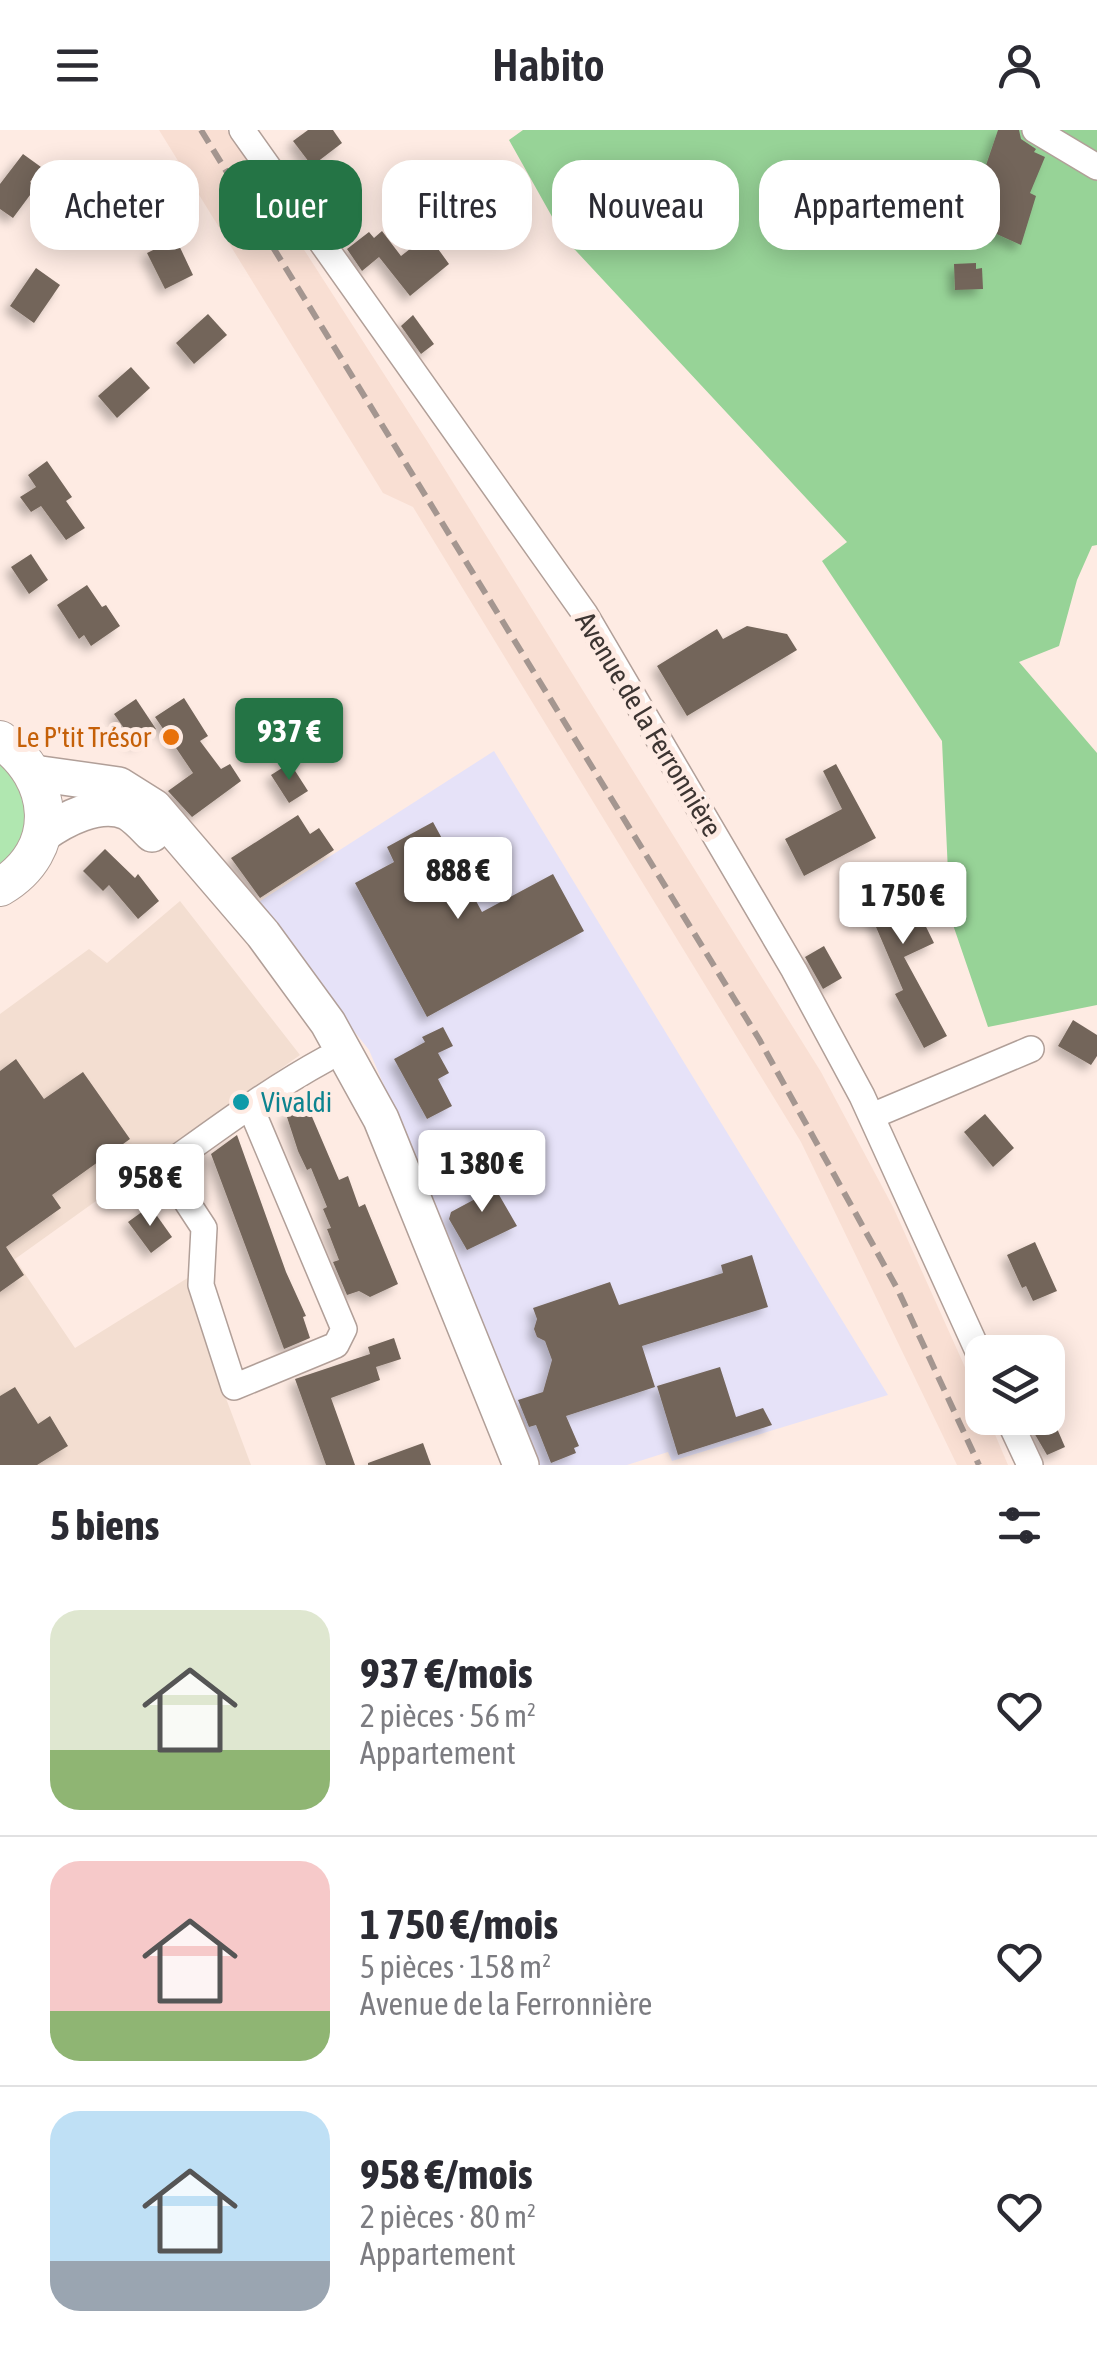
<!DOCTYPE html>
<html lang="fr">
<meta charset="utf-8">
<style>
body{margin:0;font-family:"Asap Condensed",sans-serif;background:#f2f2f3;color:#2b2b33;height:100vh;display:flex;flex-direction:column;font-size:38px;white-space:nowrap}
*{box-sizing:border-box;margin:0}
p{font-size:32px;color:#7c7c81}
.icon{flex:none;width:55px;height:55px;fill:none;stroke:currentColor;stroke-width:2;stroke-linecap:round;stroke-linejoin:round}
.map{position:relative;height:1335px;overflow:hidden}
.sheet{display:flex;flex-direction:column;background:#fff;flex:1}
.sheet>*{flex:none}
.hud{position:absolute;left:30px;top:30px;width:1038px;height:90px;display:flex;gap:20px}
.tools{position:absolute;left:965px;top:1205px;display:grid;gap:20px}
.tools a{display:grid;place-items:center;width:100px;height:100px;border-radius:20px;background:#fff;box-shadow:0 5px 25px #0003;font-size:50px}
.price{position:absolute;translate:-50% -85px;padding:0 22px;border-radius:10px;background:#fff;color:#222;font-size:32px;line-height:65px;filter:drop-shadow(0 2px 5px #0008)}
.price::after{content:'';position:absolute;left:50%;top:60px;width:30px;height:22px;margin-left:-15px;background:inherit;clip-path:polygon(0 0,100% 0,50% 100%)}
.price.current{background:#247445;color:#fff}
ul{padding:0;list-style:none}
li{display:flex;align-items:center;gap:30px;height:250px;padding:0 50px}
li+li{border-top:2px solid #e1e1e2}
li span{display:grid;place-items:center;flex:none;width:280px;height:200px;border-radius:30px;color:#555}
li>.icon{margin-inline-start:auto}
span .icon{width:120px;height:120px;fill:#fffc;stroke-width:1}
li b{font-size:42px}
h2{display:flex;justify-content:space-between;align-items:center;height:120px;padding:0 50px;font-size:42px}
.chip{padding:0 35px;border-radius:30px;background:#fff;box-shadow:0 5px 25px #0003;font-size:35px;line-height:90px}
.chip.current{background:#247445;color:#fff}
header{display:flex;justify-content:space-between;align-items:center;height:130px;padding:0 50px;background:#fff;font-size:45px;font-weight:600}
.map>svg:first-child{display:block}
.commercial{fill:#f3ded1}
.industrial{fill:#e6e2f8}
.built{fill:#f9dfd3}
.green{fill:#b0e7b0}
.forest{fill:#97d397}
.building{fill:#73655a;filter:url(#shadow)}
.lines{fill:none;stroke-linecap:round;stroke-linejoin:round}
.minor-casing{stroke:#b19f98;stroke-width:28}
.secondary-casing{stroke:#b19f98;stroke-width:38}
.primary-casing{stroke:#b19f98;stroke-width:40}
.minor{stroke:#fff;stroke-width:25}
.secondary{stroke:#fff;stroke-width:35}
.primary{stroke:#fff;stroke-width:38}
.rail{stroke:#a49690;stroke-width:6;stroke-dasharray:15 8;stroke-linecap:butt}
.food-dot{fill:#e8710a;stroke:#feebe3;stroke-width:4}
.culture-dot{fill:#0f9aa8;stroke:#feebe3;stroke-width:4}
.labels{text-anchor:middle;dominant-baseline:central;stroke-width:10;stroke-linejoin:round;paint-order:stroke}
.street-label{font-size:28px;fill:#3d3532;stroke:#feebe3}
.food-label{font-size:28px;fill:#c56008;stroke:#feebe3;text-anchor:end}
.culture-label{font-size:28px;fill:#0d838f;stroke:#feebe3;text-anchor:start}
</style>
<header><svg class="icon" aria-label="menu" viewBox="0 0 24 24"><path d="M4 6h16M4 12h16M4 18h16"/></svg>Habito<svg class="icon" aria-label="person" viewBox="0 0 24 24"><circle cx="12" cy="8" r="4"/><path d="M4 21q1-7 8-7t8 7"/></svg></header>
<div class="map">
<svg width="1097" height="1335" viewBox="0 0 1097 1335">
<defs>
<filter id="shadow"><feDropShadow dx="-6" dy="6" stdDeviation="5" flood-color="#0004"/></filter>
</defs>
<rect width="100%" height="100%" fill="#feebe3"/>
<!-- commercial -->
<path class="commercial" d="M180 771 300 925 15 1129 75 1218 194 1144 218 1247 251 1335H0V884L89 819 107 833Z"/>
<!-- industrial -->
<path class="industrial" d="M494 621 685 934 888 1265 672 1331 668 1322 627 1335H532L411 1020 369 920 254 775Z"/>
<!-- built -->
<path class="built" d="M159 0H227L429 314 821 942 893 1077 982 1275V1288H988L1008 1335H957L801 1012 413 377 383 363Z"/>
<!-- green -->
<path class="green" d="M0 634C30 657 37 712 0 734Z"/>
<!-- forest -->
<path class="forest" d="M523 0H1097V415L1092 416 1077 450 1059 516 1019 532 1097 623V875L988 897 950 786 942 611 822 431 847 412 564 108 509 10Z"/>
<!-- building -->
<g class="building">
<path d="M308 0H333L342 13 312 36 293 11Z"/>
<path d="M998 0H1019L1021 9 1036 19 1034 22 1045 27 1030 63 1036 66 1021 115 981 97 982 47Z"/>
<path d="M23 24 41 37 30 52 36 57 13 88 0 79V54Z"/>
<path d="M141 34 160 73 134 86 115 46Z"/>
<path d="M382 101 401 126 428 105 449 134 410 166 379 127 362 141 347 119 369 102 374 108Z"/>
<path d="M176 109 193 145 165 159 147 123Z"/>
<path d="M976 133V139L982 138 983 159 955 160 954 134Z"/>
<path d="M36 138 60 155 34 193 10 176Z"/>
<path d="M208 184 227 205 194 234 176 213Z"/>
<path d="M413 185 434 214 421 224 401 196Z"/>
<path d="M131 237 150 258 117 288 98 266Z"/>
<path d="M47 331 72 367 66 371 85 398 66 410 41 376 31 382 20 367 36 357 28 345Z"/>
<path d="M31 424 48 450 29 464 11 437Z"/>
<path d="M87 455 102 477 106 475 120 496 91 516 84 505 79 509 57 475Z"/>
<path d="M747 496 787 504 797 520 687 586 657 536 717 499 723 509Z"/>
<path d="M184 568 208 606 200 611 221 639 230 634 241 651 192 687 168 661 193 643 155 587Z"/>
<path d="M136 569 156 599 135 614 114 584Z"/>
<path d="M290 633 308 661 289 673 271 645Z"/>
<path d="M836 634 876 708 804 746 785 709 842 679 823 641Z"/>
<path d="M298 685 310 704 319 698 334 720 260 768 231 728Z"/>
<path d="M433 692 482 782 553 744 584 801 427 887 355 753 394 732 387 717Z"/>
<path d="M105 719 135 748 138 744 159 771 138 789 109 755 103 761 83 741Z"/>
<path d="M897 738 934 813 904 827 947 906 924 918 895 864 903 860 858 755Z"/>
<path d="M824 816 842 848 823 859 805 827Z"/>
<path d="M1073 890 1097 905V926L1091 935 1058 916Z"/>
<path d="M443 897 453 916 438 923 449 943 438 949 452 976 427 989 394 929 425 912 422 907Z"/>
<path d="M16 929 44 969 83 942 130 1009 52 1065 61 1078 6 1117 24 1145 0 1162V941Z"/>
<path d="M307 975 339 1050 348 1046 359 1077 365 1074 398 1154 370 1167 359 1161 347 1165 333 1132 339 1130 327 1099 331 1098 323 1079 327 1077 311 1038 307 1040 298 1021 286 984Z"/>
<path d="M985 984 1014 1018 993 1037 964 1002Z"/>
<path d="M237 1005 286 1142 306 1186 303 1187 310 1208 284 1219 211 1024Z"/>
<path d="M487 1044 517 1096 467 1120 449 1089 451 1082 477 1068 469 1054Z"/>
<path d="M150 1076 172 1107 151 1123 128 1092Z"/>
<path d="M1035 1112 1057 1161 1033 1171 1026 1156 1022 1158 1007 1125Z"/>
<path d="M752 1125 768 1177 642 1216 655 1257 566 1286 579 1316 574 1318 576 1323 551 1333 536 1295 529 1297 518 1270 543 1262 552 1230 545 1211 537 1207 534 1199 537 1189 533 1178 610 1152 619 1175 723 1143 721 1135Z"/>
<path d="M394 1208 401 1229 376 1237 380 1250 331 1268 355 1335H326L295 1249 370 1224 368 1217Z"/>
<path d="M720 1237 736 1287 763 1278 772 1295 678 1325 657 1256Z"/>
<path d="M15 1257 38 1294 50 1286 68 1316 37 1335H0V1266Z"/>
<path d="M1052 1287 1065 1317 1047 1325 1030 1296Z"/>
<path d="M423 1313 431 1335H368V1333Z"/>
</g>
<g class="lines">
<defs>
<g id="minor">
<path d="M242 0 585 484 794 840 862 966 982 1230"/>
<path d="M1035 0 1097 37"/>
<path d="M250 976 344 1199 336 1215 234 1257 201 1155 204 1098 164 1037C217 999 269 960 326 929"/>
<path d="M872 986 1031 919"/>
<path d="M1008 1288 1030 1335"/>
</g>
<g id="secondary">
<path d="M34 643 119 655 154 677 263 804 328 893 381 989 521 1335"/>
<path d="M42 705C63 690 99 670 127 682 136 687 145 697 152 704"/>
</g>
<path id="primary" d="M0 610C55 647 62 721 0 757"/>
</defs>
<!-- minor casing -->
<use href="#minor" class="minor-casing"/>
<!-- secondary casing -->
<use href="#secondary" class="secondary-casing"/>
<!-- primary casing -->
<use href="#primary" class="primary-casing"/>
<!-- minor -->
<use href="#minor" class="minor"/>
<!-- secondary -->
<use href="#secondary" class="secondary"/>
<!-- primary -->
<use href="#primary" class="primary"/>
<!-- rail -->
<path class="rail" d="M201 0 759 909 898 1160 979 1335"/>
</g>
<!-- markers -->
<circle class="food-dot" cx="171" cy="607" r="10"/>
<circle class="culture-dot" cx="241" cy="972" r="10"/>
<g class="labels">
<!-- street labels -->
<g class="street-label">
<text transform="translate(649 594) rotate(59)">Avenue de la Ferronnière</text>
</g>
<!-- food labels -->
<g class="food-label">
<text x="151" y="607">Le P'tit Trésor</text>
</g>
<!-- culture labels -->
<g class="culture-label">
<text x="261" y="972">Vivaldi</text>
</g>
</g>
</svg>
<div class="tools">
<a><svg class="icon" aria-label="layers" viewBox="0 0 24 24"><path d="M12 4l9 5-9 5-9-5zM3 14l9 5 9-5"/></svg></a>
</div>
<b class="price current" style="left:289px;top:653px">937 €</b>
<b class="price" style="left:458px;top:792px">888 €</b>
<b class="price" style="left:903px;top:817px">1 750 €</b>
<b class="price" style="left:482px;top:1085px">1 380 €</b>
<b class="price" style="left:150px;top:1099px">958 €</b>
<div class="hud">
<a class="chip">Acheter</a>
<a class="chip current">Louer</a>
<a class="chip">Filtres</a>
<a class="chip">Nouveau</a>
<a class="chip">Appartement</a>
</div>
</div>
<section class="sheet">
<h2>5 biens<svg class="icon" aria-label="filters" viewBox="0 0 24 24"><path d="M4 7h16M4 17h16"/><circle cx="9" cy="7" r="2"/><circle cx="15" cy="17" r="2"/></svg></h2>
<ul>
<li><span style="background:linear-gradient(#dfe7d0 70%,#8fb573 0)"><svg class="icon" aria-label="home" viewBox="0 0 24 24"><path d="M3 11l9-7 9 7M6 9v11h12V9"/></svg></span><div><b>937 €/mois</b><p>2 pièces · 56 m²</p><p>Appartement</p></div><svg class="icon" aria-label="heart" viewBox="0 0 24 24"><path d="M12 20l-8-8c-3-5 5-10 8-4 3-6 11-1 8 4z"/></svg></li>
<li><span style="background:linear-gradient(#f6c9c9 75%,#8fb573 0)"><svg class="icon" aria-label="home" viewBox="0 0 24 24"><path d="M3 11l9-7 9 7M6 9v11h12V9"/></svg></span><div><b>1 750 €/mois</b><p>5 pièces · 158 m²</p><p>Avenue de la Ferronnière</p></div><svg class="icon" aria-label="heart" viewBox="0 0 24 24"><path d="M12 20l-8-8c-3-5 5-10 8-4 3-6 11-1 8 4z"/></svg></li>
<li><span style="background:linear-gradient(#bfe0f5 75%,#9aa5b1 0)"><svg class="icon" aria-label="home" viewBox="0 0 24 24"><path d="M3 11l9-7 9 7M6 9v11h12V9"/></svg></span><div><b>958 €/mois</b><p>2 pièces · 80 m²</p><p>Appartement</p></div><svg class="icon" aria-label="heart" viewBox="0 0 24 24"><path d="M12 20l-8-8c-3-5 5-10 8-4 3-6 11-1 8 4z"/></svg></li>
</ul>
</section>
